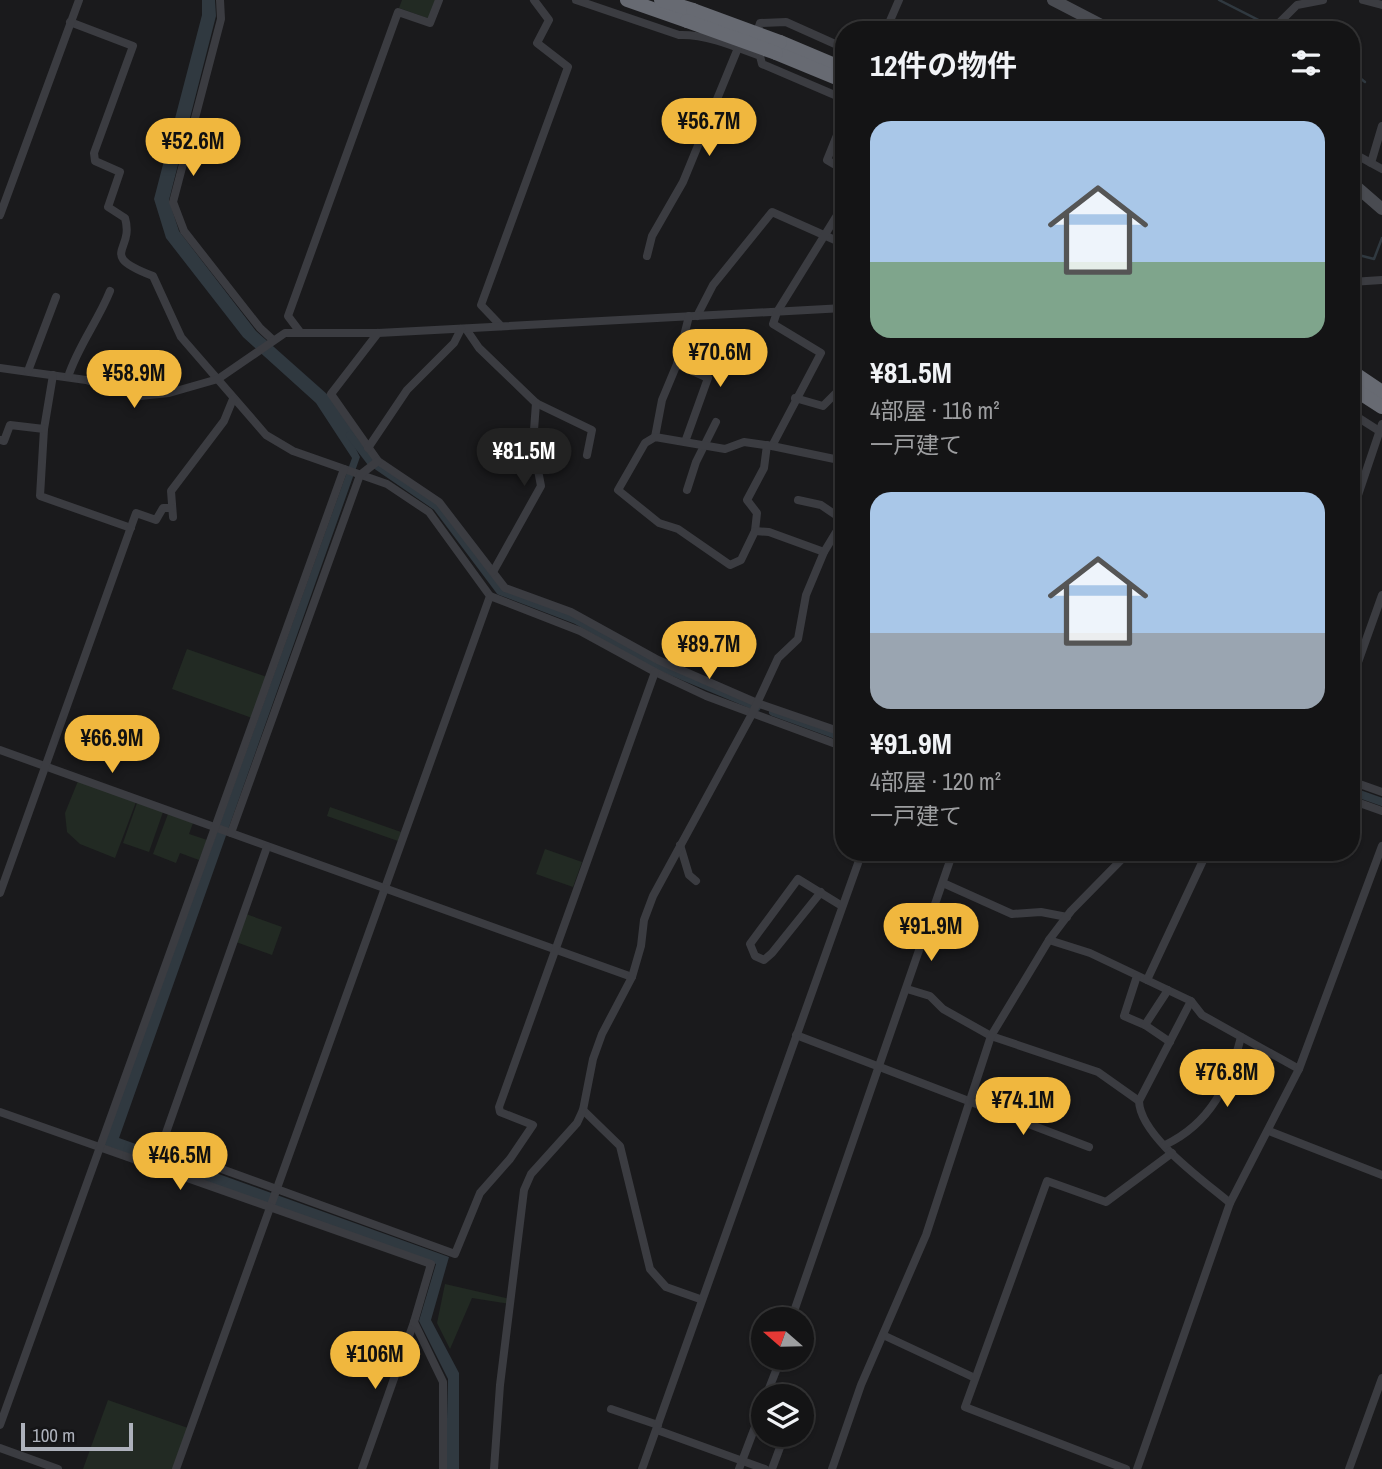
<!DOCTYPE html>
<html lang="ja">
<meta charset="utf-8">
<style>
body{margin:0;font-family:"Archivo Narrow","Noto Sans JP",sans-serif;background:#212122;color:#f1f3f6;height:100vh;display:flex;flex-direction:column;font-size:26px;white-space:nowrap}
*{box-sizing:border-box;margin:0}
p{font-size:23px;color:#9d9ea0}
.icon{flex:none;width:38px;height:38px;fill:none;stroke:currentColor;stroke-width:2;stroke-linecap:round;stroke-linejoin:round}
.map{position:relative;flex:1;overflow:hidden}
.sheet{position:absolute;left:835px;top:21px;width:525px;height:840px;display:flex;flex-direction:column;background:#141415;border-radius:28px;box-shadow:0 2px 5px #0004,0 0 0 2px #333334}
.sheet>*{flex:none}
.needle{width:46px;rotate:290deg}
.tools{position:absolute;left:751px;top:1307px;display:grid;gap:14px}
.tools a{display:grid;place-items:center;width:63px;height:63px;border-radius:50%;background:#141415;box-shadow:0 2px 5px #0004,0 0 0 2px #333334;font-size:35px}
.scale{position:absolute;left:21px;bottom:18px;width:112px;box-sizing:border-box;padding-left:7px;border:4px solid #adb1bb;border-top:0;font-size:19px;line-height:24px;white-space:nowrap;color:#adb1bb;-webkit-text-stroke:5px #151517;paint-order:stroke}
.price{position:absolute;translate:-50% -60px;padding:0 16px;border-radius:24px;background:#f0b73e;color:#111;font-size:23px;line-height:46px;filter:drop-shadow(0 2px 4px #0008)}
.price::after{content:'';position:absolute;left:50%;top:42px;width:21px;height:16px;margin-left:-10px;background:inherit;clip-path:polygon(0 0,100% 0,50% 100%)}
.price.on{background:#222;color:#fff}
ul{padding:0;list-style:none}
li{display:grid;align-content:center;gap:14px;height:371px;padding:0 35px}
li span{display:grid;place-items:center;height:217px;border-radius:21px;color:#555}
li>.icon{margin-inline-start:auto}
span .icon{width:126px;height:126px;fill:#fffc;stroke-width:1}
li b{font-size:30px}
h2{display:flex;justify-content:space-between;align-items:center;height:84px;padding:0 35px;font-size:30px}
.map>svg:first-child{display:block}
.green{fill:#222a23}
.water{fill:#303940}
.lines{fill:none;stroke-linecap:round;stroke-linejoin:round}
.stream{stroke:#303940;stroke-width:2.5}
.canal{stroke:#303940;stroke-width:8}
.street{stroke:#3b3c41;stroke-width:8}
.secondary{stroke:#494b51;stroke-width:12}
.highway{stroke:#676a72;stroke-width:14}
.highway-bridge{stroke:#676a72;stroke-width:14}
</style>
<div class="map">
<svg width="1382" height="1469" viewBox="0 0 1382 1469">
<rect width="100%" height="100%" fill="#1a1a1c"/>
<!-- green -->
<g class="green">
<path d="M402 0H438L430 19 399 8Z"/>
<path d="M187 649 267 677 252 718 172 689Z"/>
<path d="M78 781 136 802 115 858 80 844 67 832 65 813Z"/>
<path d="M137 803 163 812 149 852 123 843Z"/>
<path d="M330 807 401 832 398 841 327 816Z"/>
<path d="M168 814 193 823 189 834 207 840 199 860 180 853 176 863 153 854Z"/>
<path d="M545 849 582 862 573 887 536 874Z"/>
<path d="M246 914 282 927 272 955 236 942Z"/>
<path d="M445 1284 510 1299V1304L472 1298 450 1349 437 1323Z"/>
<path d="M108 1400 188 1428 173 1469H83Z"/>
</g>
<!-- water -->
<path class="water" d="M202 0H215L216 16 169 200 179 231 256 331 328 395 358 438 353 443 360 457 119 1138 449 1257 431 1320 459 1373V1469H447L446 1458 448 1379 419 1321 436 1264 104 1145 352 458 316 403 243 337 166 238 154 199 202 15Z"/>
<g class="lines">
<!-- stream -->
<g class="stream">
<path d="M1219 0 1272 27"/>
<path d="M1351 71 1365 82"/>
<path d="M1351 253 1374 259 1382 238"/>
</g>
<!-- canal -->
<g class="canal">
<path d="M350 435 370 461 437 507 500 591 576 620 656 665 757 707"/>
<path d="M773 712 844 738"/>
<path d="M1351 791 1382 802"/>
</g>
<!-- street -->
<g class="street">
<path d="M220 0 221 19 173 202 184 231 260 328 273 340"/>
<path d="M576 0 679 35C706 34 734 46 760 56L762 64 844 99"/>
<path d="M1363 0 1382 5"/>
<path d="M70 22 133 46 94 153 95 161 120 172 108 207 125 218C135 252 96 254 153 276L181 337 266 435 293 451 387 484 429 512 490 596 176 1469"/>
<path d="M886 30 899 0"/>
<path d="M1272 30 1297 5 1323 0"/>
<path d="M756 36 760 23 786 22 844 48"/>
<path d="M844 118 827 160 844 170"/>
<path d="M1351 152 1382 169"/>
<path d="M1371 163 1382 126"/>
<path d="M0 215 79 0"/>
<path d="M647 256 652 236 683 182 738 48"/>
<path d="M1351 282 1382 280"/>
<path d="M697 316 713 285 772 212 844 244"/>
<path d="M501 326 481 305 568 67 537 43 549 20 534 0"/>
<path d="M466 329 479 348 536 403 592 430 587 455"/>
<path d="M300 332 288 316 398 12 430 23 439 0"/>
<path d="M378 333 331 394 378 461 439 502 505 588 571 612 658 660 757 703 844 733"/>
<path d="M677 364 708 378 685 442"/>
<path d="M0 368 86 380 140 396 169 393 218 379 285 333H378L844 308"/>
<path d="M28 371 56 297"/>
<path d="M53 375 44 429 40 496 131 528"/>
<path d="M68 377C78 346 98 321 110 291"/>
<path d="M795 398 823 406 844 385"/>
<path d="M1351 413 1381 432"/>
<path d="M655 437 662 400 677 364 689 316"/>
<path d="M0 440 4 441 10 425 44 429"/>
<path d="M772 446 821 353 773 324 777 312 844 204"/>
<path d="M368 448 407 390 454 343 461 329"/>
<path d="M687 490 696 462 716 422"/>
<path d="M798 500 821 505 843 520"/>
<path d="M1351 516 1382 424"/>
<path d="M173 517 171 491 224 421 233 399"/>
<path d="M755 531 757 513 747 500 764 468 767 445"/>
<path d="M824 552 769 532 755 531 741 560 730 565 678 529 659 523 618 490 645 443 655 437 725 449 744 442 772 446 844 461"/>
<path d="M493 572 541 486 533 444 536 403"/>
<path d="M490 596 580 631 655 672 706 696 844 747"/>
<path d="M1351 682 1382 595"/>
<path d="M0 750 632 977"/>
<path d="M1351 781 1382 792"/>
<path d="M1351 800 1382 811"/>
<path d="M231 833 360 475 378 461"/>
<path d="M680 845 689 875 696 881"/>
<path d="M267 847 161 1147 455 1254 480 1193 510 1159 533 1125 500 1112 499 1107 655 672"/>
<path d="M943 883 1012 914 1041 912 1067 917"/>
<path d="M821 892 772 953 764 960 755 956 750 944 798 879 842 906"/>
<path d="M0 893 136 513 156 520 163 508H172"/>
<path d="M1049 940 1090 953 1191 1001 1202 1015 1299 1069"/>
<path d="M1137 976 1124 1016 1145 1025"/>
<path d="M1147 980 1207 852"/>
<path d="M907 989 930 996 943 1009 991 1036 1098 1072 1139 1101"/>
<path d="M1168 990 1145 1025 1170 1042"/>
<path d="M1191 1001 1139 1101C1140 1136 1204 1181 1230 1203"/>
<path d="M796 1035 1089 1147"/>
<path d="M583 1110 620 1146 650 1269 666 1287 700 1299"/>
<path d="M0 1112 431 1264 414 1322 362 1469"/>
<path d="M1269 1131 1382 1175"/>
<path d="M1165 1145C1211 1123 1229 1084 1241 1037"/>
<path d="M791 1320 953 852"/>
<path d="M414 1322 443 1382V1469"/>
<path d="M883 1335 975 1378"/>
<path d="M766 1396 781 1358"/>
<path d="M611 1409 658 1425"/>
<path d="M0 1425 344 469"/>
<path d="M657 1430 765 1469"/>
<path d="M0 1448 58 1469"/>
<path d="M494 1469 500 1385 524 1190 531 1174 577 1123 583 1110 593 1059 602 1034 632 977 641 946 644 920 653 896 752 714 778 658 798 639 806 595 824 552 844 519"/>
<path d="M642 1469 862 852"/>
<path d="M739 1469 763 1406"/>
<path d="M772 1469 782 1442"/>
<path d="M832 1469 861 1385 926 1235 991 1036 1049 940 1071 911 1129 852"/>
<path d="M1126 1469 965 1407 1047 1181 1106 1202 1172 1153"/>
<path d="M1137 1469 1230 1203 1299 1069 1382 846"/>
<path d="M1349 1469 1382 1378"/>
</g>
<!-- secondary -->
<g class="secondary">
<path d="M1053 0 1111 30"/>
<path d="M1351 182 1382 209"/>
</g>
<!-- highway -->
<g class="highway">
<path d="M627 0 687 21"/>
<path d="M661 0 693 10"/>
<path d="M780 42 844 69"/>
<path d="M776 53 844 81"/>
<path d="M1351 371 1382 392"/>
<path d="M1351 387 1382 407"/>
</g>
<!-- highway-bridge -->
<g class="highway-bridge">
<path d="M693 10 780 42"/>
<path d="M687 21 776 53"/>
</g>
</g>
</svg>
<div class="tools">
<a><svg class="needle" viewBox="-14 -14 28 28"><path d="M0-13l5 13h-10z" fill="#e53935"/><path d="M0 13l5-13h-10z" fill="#9d9ea0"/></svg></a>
<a><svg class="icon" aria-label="layers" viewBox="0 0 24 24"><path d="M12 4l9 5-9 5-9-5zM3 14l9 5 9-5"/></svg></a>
</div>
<div class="scale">100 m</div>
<b class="price" style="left:709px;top:158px">¥56.7M</b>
<b class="price" style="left:193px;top:178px">¥52.6M</b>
<b class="price" style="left:720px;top:389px">¥70.6M</b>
<b class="price" style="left:134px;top:410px">¥58.9M</b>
<b class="price on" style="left:524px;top:488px">¥81.5M</b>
<b class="price" style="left:709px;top:681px">¥89.7M</b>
<b class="price" style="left:112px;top:775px">¥66.9M</b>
<b class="price" style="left:931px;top:963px">¥91.9M</b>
<b class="price" style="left:1227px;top:1109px">¥76.8M</b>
<b class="price" style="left:1023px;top:1137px">¥74.1M</b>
<b class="price" style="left:180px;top:1192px">¥46.5M</b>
<b class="price" style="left:375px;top:1391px">¥106M</b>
<section class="sheet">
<h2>12件の物件<svg class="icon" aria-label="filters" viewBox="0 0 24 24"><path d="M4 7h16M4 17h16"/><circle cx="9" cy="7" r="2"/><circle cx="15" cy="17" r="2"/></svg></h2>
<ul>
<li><span style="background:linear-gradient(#a9c7e8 65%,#7fa58c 0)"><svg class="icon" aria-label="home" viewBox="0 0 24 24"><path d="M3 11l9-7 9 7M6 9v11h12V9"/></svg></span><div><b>¥81.5M</b><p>4部屋 · 116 m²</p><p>一戸建て</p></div></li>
<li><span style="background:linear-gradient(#a9c7e8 65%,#9aa5b1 0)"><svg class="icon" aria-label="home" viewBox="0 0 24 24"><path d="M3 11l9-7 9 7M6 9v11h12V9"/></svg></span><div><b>¥91.9M</b><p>4部屋 · 120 m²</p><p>一戸建て</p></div></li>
</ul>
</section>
</div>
